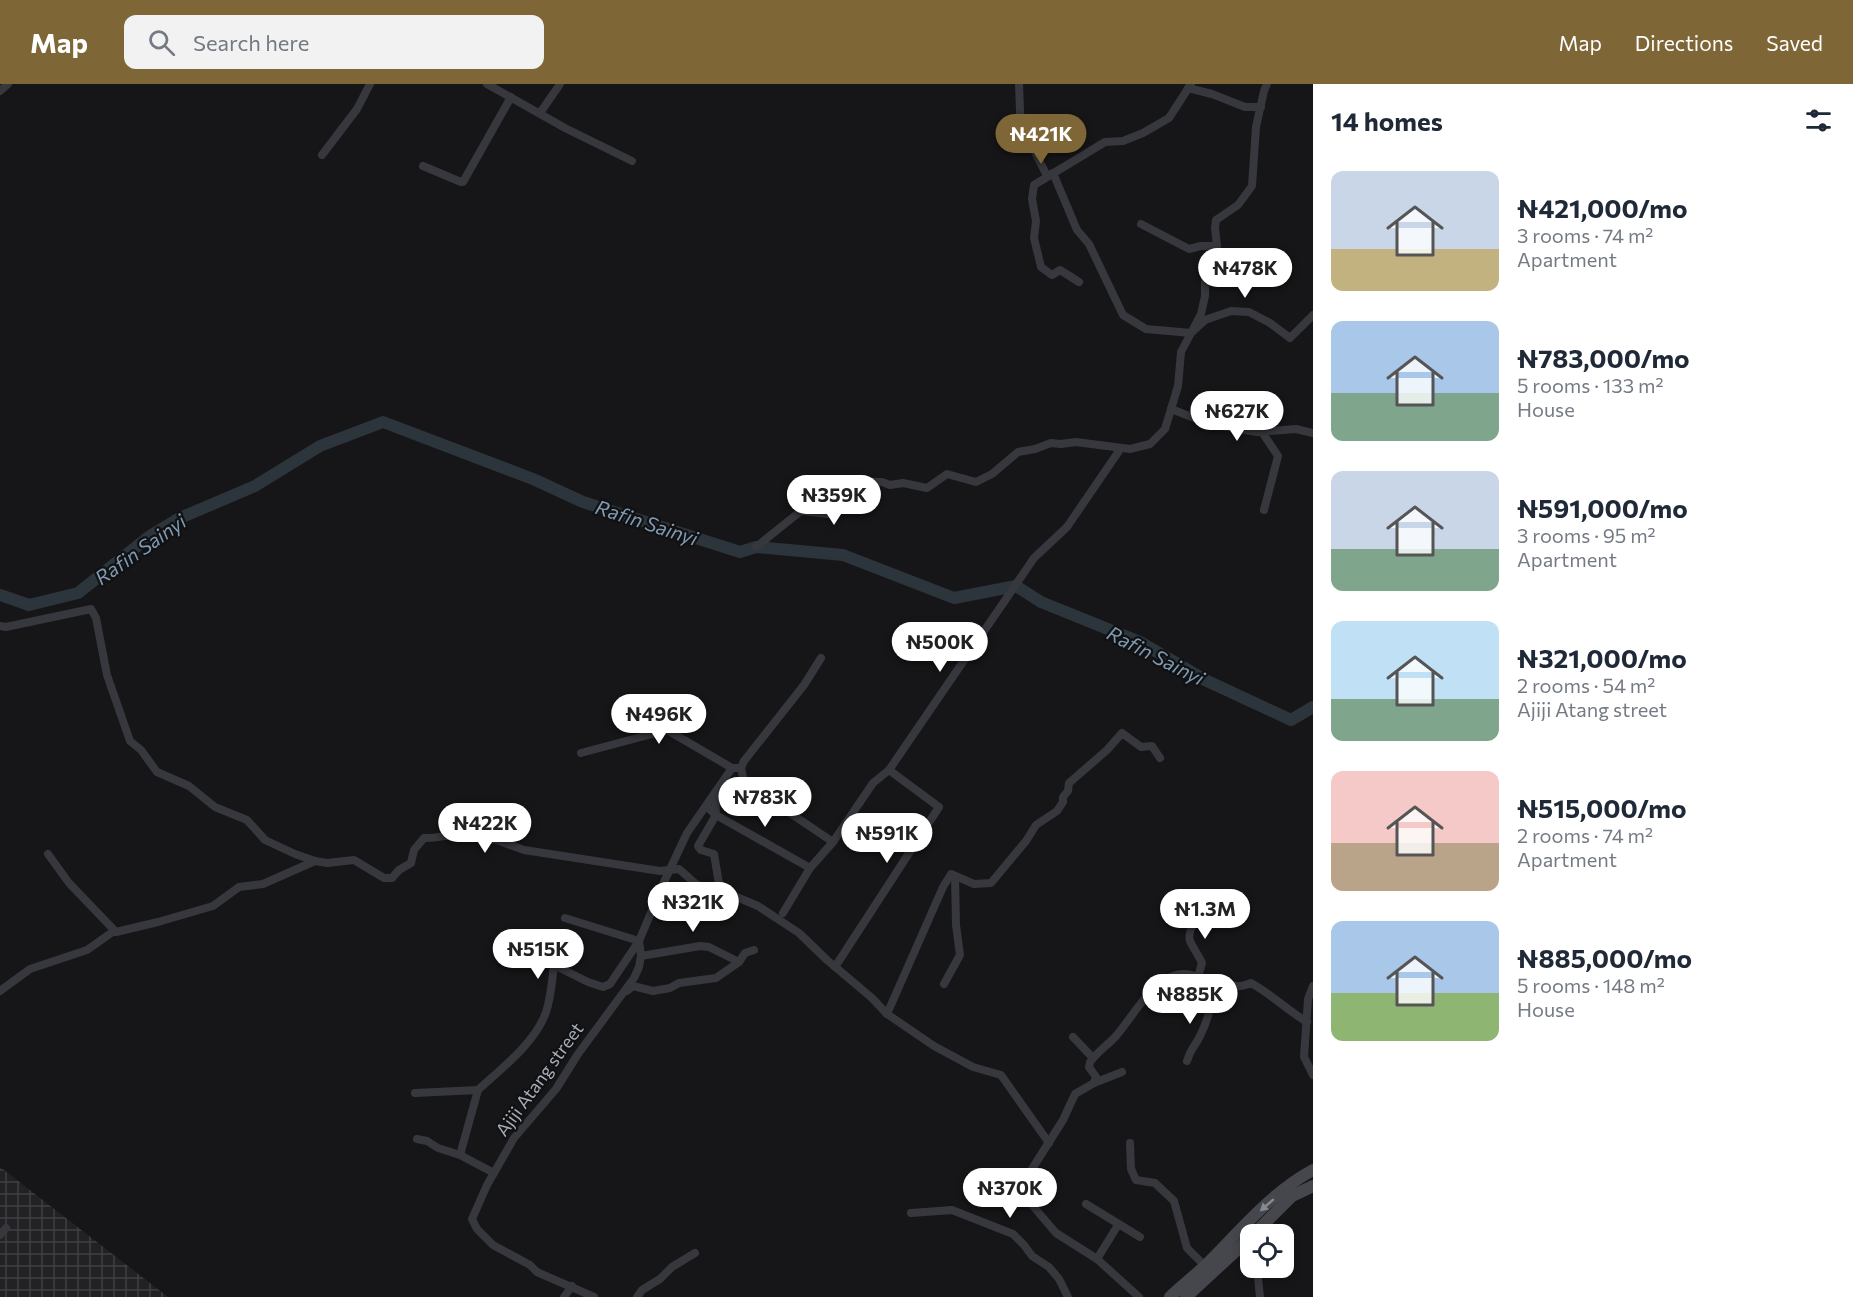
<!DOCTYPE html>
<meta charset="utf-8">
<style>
body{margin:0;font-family:Commissioner,sans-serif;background:#f2f2f3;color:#1f2937;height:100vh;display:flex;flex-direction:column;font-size:22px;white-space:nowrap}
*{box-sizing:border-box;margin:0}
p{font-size:20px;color:#747a83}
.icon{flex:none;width:33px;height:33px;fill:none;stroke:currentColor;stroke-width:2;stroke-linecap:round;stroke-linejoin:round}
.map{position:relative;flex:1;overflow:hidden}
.sheet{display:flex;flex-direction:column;background:#fff;width:540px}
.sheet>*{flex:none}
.fabs{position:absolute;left:1240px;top:1140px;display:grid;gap:12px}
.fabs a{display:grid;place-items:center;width:54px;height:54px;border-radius:12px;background:#fff;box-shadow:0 3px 9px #0003;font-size:30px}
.price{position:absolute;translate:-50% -51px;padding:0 14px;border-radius:21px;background:#fff;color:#222;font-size:20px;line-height:39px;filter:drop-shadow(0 2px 3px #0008)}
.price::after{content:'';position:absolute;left:50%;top:36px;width:18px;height:14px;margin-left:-9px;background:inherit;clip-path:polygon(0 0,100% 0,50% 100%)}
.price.current{background:#7e6636;color:#fff}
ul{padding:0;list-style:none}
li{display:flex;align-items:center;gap:18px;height:150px;padding:0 18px}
li span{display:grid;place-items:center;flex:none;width:168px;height:120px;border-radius:12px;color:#555}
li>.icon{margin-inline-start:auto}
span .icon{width:72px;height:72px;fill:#fffc;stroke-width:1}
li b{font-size:26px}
h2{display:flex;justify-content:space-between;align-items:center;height:72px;padding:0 18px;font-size:26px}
header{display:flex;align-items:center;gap:36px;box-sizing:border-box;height:84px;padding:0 30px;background:#7e6636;color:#fff}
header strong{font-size:28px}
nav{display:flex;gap:33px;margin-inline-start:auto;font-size:21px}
.search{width:420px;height:54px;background:#f2f2f3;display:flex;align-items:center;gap:15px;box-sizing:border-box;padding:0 21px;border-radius:12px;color:#747a83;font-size:22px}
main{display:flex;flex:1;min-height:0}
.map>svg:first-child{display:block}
.industrial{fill:url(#industrial-grid)}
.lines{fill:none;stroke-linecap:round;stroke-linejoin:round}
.river{stroke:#2c353c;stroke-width:12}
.street{stroke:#37383d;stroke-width:8}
.secondary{stroke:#45474d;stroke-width:12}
.oneway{fill:#858993}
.labels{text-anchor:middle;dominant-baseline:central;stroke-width:4.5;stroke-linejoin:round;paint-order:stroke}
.street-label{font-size:18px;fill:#a8adb8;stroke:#111113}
.water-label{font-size:20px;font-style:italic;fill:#7f9bb3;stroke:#111113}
</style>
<header>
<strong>Map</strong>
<div class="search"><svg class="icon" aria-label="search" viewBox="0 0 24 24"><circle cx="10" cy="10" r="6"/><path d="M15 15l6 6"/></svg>Search here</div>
<nav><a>Map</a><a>Directions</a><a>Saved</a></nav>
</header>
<main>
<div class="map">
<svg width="1313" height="1213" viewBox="0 0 1313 1213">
<defs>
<pattern id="industrial-grid" width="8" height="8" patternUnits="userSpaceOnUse" patternTransform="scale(1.5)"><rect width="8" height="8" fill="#222225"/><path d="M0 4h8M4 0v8" fill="none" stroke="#3f3f43"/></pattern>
</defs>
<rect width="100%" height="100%" fill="#161618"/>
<!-- industrial -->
<path class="industrial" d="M0 1083 168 1213H0Z"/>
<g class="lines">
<!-- river -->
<path class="river" d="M0 511 29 521 78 509 150 452 180 434 255 402 320 362 383 338 533 395 583 418 740 468 756 463 843 471 954 514 1016 502 1041 518 1140 558 1205 596 1291 636 1313 623"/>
<!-- street -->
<g class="street">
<path d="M487 0 565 44 632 77"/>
<path d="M1019 0 1021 52 1032 62 1047 92"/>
<path d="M1188 4 1212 10 1245 23H1261"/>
<path d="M0 7 8 0"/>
<path d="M540 29 560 0"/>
<path d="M322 71 357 25 370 0"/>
<path d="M423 82 461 98H463L511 13"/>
<path d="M1053 89 1077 146 1089 160 1123 231 1146 245 1191 249 1205 236 1231 227 1249 228 1270 239 1290 254 1313 231"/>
<path d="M1141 140 1189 165 1201 162H1217"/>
<path d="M1079 198 1060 186 1052 191 1041 183 1034 154 1036 137 1032 115 1034 101 1105 58 1123 57 1143 49 1169 34 1191 0"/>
<path d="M1171 325 1210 340 1257 348 1296 345 1313 349"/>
<path d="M1262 348 1278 372 1264 426"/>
<path d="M756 463 801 427 828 430 861 402 870 398H882L890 401 903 399 927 404 947 390 976 398 992 390 1018 368 1035 365 1051 359 1061 360 1076 358 1130 365 1150 360 1165 345 1178 302 1181 268 1201 230 1205 212V189L1217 162 1215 144 1216 136 1238 121 1252 102 1256 43 1264 7 1267 0"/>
<path d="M0 542 6 543 91 525 96 534 107 591 130 657 141 666 157 688 189 702 215 723 247 736 265 756 295 770 315 777 327 779 354 776 384 794H392L399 786 411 779 414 766 424 754C444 755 468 743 486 757L494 755 524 766 660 787 679 785 697 801 720 806 758 822 799 849 827 876 872 914 887 930 934 962 973 983 1001 991 1049 1059"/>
<path d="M581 669 667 646 732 684"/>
<path d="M741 684 744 698 833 758"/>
<path d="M715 710 716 731 698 762 701 766 714 770 720 806"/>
<path d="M706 722 716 731 810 784"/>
<path d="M48 770 69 799 116 848 158 838 213 822 239 803 263 800 315 777"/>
<path d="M783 829 810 784 833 758 873 699 889 686 1034 474 1067 443 1121 364"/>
<path d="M641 872 700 862 709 863 739 878"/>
<path d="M835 883 939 723 889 686"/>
<path d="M1198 893 1202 879C1199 872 1193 864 1190 857 1185 845 1207 820 1215 811"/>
<path d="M944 900 960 871 956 841 955 792"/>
<path d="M1313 902 1308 915 1304 973 1313 991"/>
<path d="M0 907 30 885 87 866 114 847"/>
<path d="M627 907 633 902 653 907 670 904 679 899 716 894 739 878 745 869 754 866"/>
<path d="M887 930 943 803 951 790 974 800 991 799 1026 757 1036 741 1057 727 1063 718V713L1068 707 1069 699 1107 666 1122 649 1141 663 1152 662 1160 674"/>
<path d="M1073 953 1093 974"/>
<path d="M1187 977C1191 963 1195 963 1200 952 1208 936 1213 921 1211 904L1204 897"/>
<path d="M1094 999 1122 988"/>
<path d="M478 1006 460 1071 494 1089"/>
<path d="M415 1009 478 1006C501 985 536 958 546 928 551 914 552 896 554 881L588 898 603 903 610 900 639 857 565 834"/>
<path d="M417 1055 427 1057 438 1064 460 1071"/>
<path d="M1130 1059 1131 1085 1136 1096 1155 1099 1174 1117 1187 1164 1205 1182"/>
<path d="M1086 1120 1140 1153"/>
<path d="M911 1129 952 1126 1013 1150 1024 1161 1032 1172 1049 1183 1059 1195 1068 1213"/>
<path d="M0 1151 6 1144"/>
<path d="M1097 1175 1118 1141"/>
<path d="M1257 1184 1260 1213"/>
<path d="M564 1213 572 1202"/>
<path d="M594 1213 537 1188 530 1181 493 1161 477 1145 472 1135 487 1101 514 1054 556 1005 578 970 634 894 639 883 641 872 639 857 664 798 687 749 732 684H741L744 677 804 601 821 574"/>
<path d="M637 1213 642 1206 660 1195 672 1183 695 1169"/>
<path d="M1139 1213 1097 1175 1056 1149 1021 1108 1025 1096 1063 1036 1075 1010 1094 999 1096 993 1089 983 1090 978C1097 968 1108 961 1116 952 1137 928 1165 870 1204 897 1207 896 1210 895 1214 895 1229 895 1229 908 1251 899 1271 910 1287 926 1307 938"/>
</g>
<!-- secondary -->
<g class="secondary">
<path d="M1254 1150 1292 1112 1313 1102"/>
<path d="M1170 1213C1182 1201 1196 1191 1208 1179 1241 1146 1272 1108 1313 1086"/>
<path d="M1186 1213 1251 1153"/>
</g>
</g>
<!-- one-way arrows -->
<defs><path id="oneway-solid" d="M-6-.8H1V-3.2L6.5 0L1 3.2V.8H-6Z" transform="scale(1.5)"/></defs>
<use class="oneway" href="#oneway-solid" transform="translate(1267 1121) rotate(139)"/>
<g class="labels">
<!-- street labels -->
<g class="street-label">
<text transform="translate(539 995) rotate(-54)">Ajiji Atang street</text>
</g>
<!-- water labels -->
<g class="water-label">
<text transform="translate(647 438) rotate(18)">Rafin Sainyi</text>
<text transform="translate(140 465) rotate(-35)">Rafin Sainyi</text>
<text transform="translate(1156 571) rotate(27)">Rafin Sainyi</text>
</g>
</g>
</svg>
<div class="fabs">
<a><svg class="icon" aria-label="locate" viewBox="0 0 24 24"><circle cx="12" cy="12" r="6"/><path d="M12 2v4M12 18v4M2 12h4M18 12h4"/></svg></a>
</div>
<b class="price current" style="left:1041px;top:81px">₦421K</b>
<b class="price" style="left:1245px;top:215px">₦478K</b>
<b class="price" style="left:1237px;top:358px">₦627K</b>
<b class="price" style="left:834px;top:442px">₦359K</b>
<b class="price" style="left:940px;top:589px">₦500K</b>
<b class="price" style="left:659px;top:661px">₦496K</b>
<b class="price" style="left:765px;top:744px">₦783K</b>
<b class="price" style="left:485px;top:770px">₦422K</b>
<b class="price" style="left:887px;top:780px">₦591K</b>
<b class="price" style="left:693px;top:849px">₦321K</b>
<b class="price" style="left:1205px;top:856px">₦1.3M</b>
<b class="price" style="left:538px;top:896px">₦515K</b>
<b class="price" style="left:1190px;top:941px">₦885K</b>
<b class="price" style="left:1010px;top:1135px">₦370K</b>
</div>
<section class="sheet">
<h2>14 homes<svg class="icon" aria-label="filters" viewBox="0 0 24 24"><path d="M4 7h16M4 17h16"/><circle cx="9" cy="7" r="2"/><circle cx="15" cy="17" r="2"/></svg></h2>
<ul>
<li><span style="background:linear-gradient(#c9d6e8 65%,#c2b280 0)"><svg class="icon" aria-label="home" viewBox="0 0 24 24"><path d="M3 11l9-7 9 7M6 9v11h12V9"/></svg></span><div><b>₦421,000/mo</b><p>3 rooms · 74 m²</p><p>Apartment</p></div></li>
<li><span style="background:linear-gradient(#a9c7e8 60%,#7fa58c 0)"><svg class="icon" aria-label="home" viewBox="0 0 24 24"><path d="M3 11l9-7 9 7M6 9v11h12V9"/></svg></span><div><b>₦783,000/mo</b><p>5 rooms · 133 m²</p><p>House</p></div></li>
<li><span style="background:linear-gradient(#c9d6e8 65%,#7fa58c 0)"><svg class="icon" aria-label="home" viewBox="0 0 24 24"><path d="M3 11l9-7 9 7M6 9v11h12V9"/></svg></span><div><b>₦591,000/mo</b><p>3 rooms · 95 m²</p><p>Apartment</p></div></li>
<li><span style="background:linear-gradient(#bfe0f5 65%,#7fa58c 0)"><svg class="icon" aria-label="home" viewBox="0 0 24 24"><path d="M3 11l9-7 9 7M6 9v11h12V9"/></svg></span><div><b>₦321,000/mo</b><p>2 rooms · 54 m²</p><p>Ajiji Atang street</p></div></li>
<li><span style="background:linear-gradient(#f6c9c9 60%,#b9a48a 0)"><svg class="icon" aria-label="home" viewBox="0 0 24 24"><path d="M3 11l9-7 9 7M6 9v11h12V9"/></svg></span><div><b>₦515,000/mo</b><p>2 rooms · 74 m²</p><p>Apartment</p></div></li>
<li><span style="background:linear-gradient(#a9c7e8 60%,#8fb573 0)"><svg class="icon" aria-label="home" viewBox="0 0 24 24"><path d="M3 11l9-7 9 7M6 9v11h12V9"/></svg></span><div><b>₦885,000/mo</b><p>5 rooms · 148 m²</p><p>House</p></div></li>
</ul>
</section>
</main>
